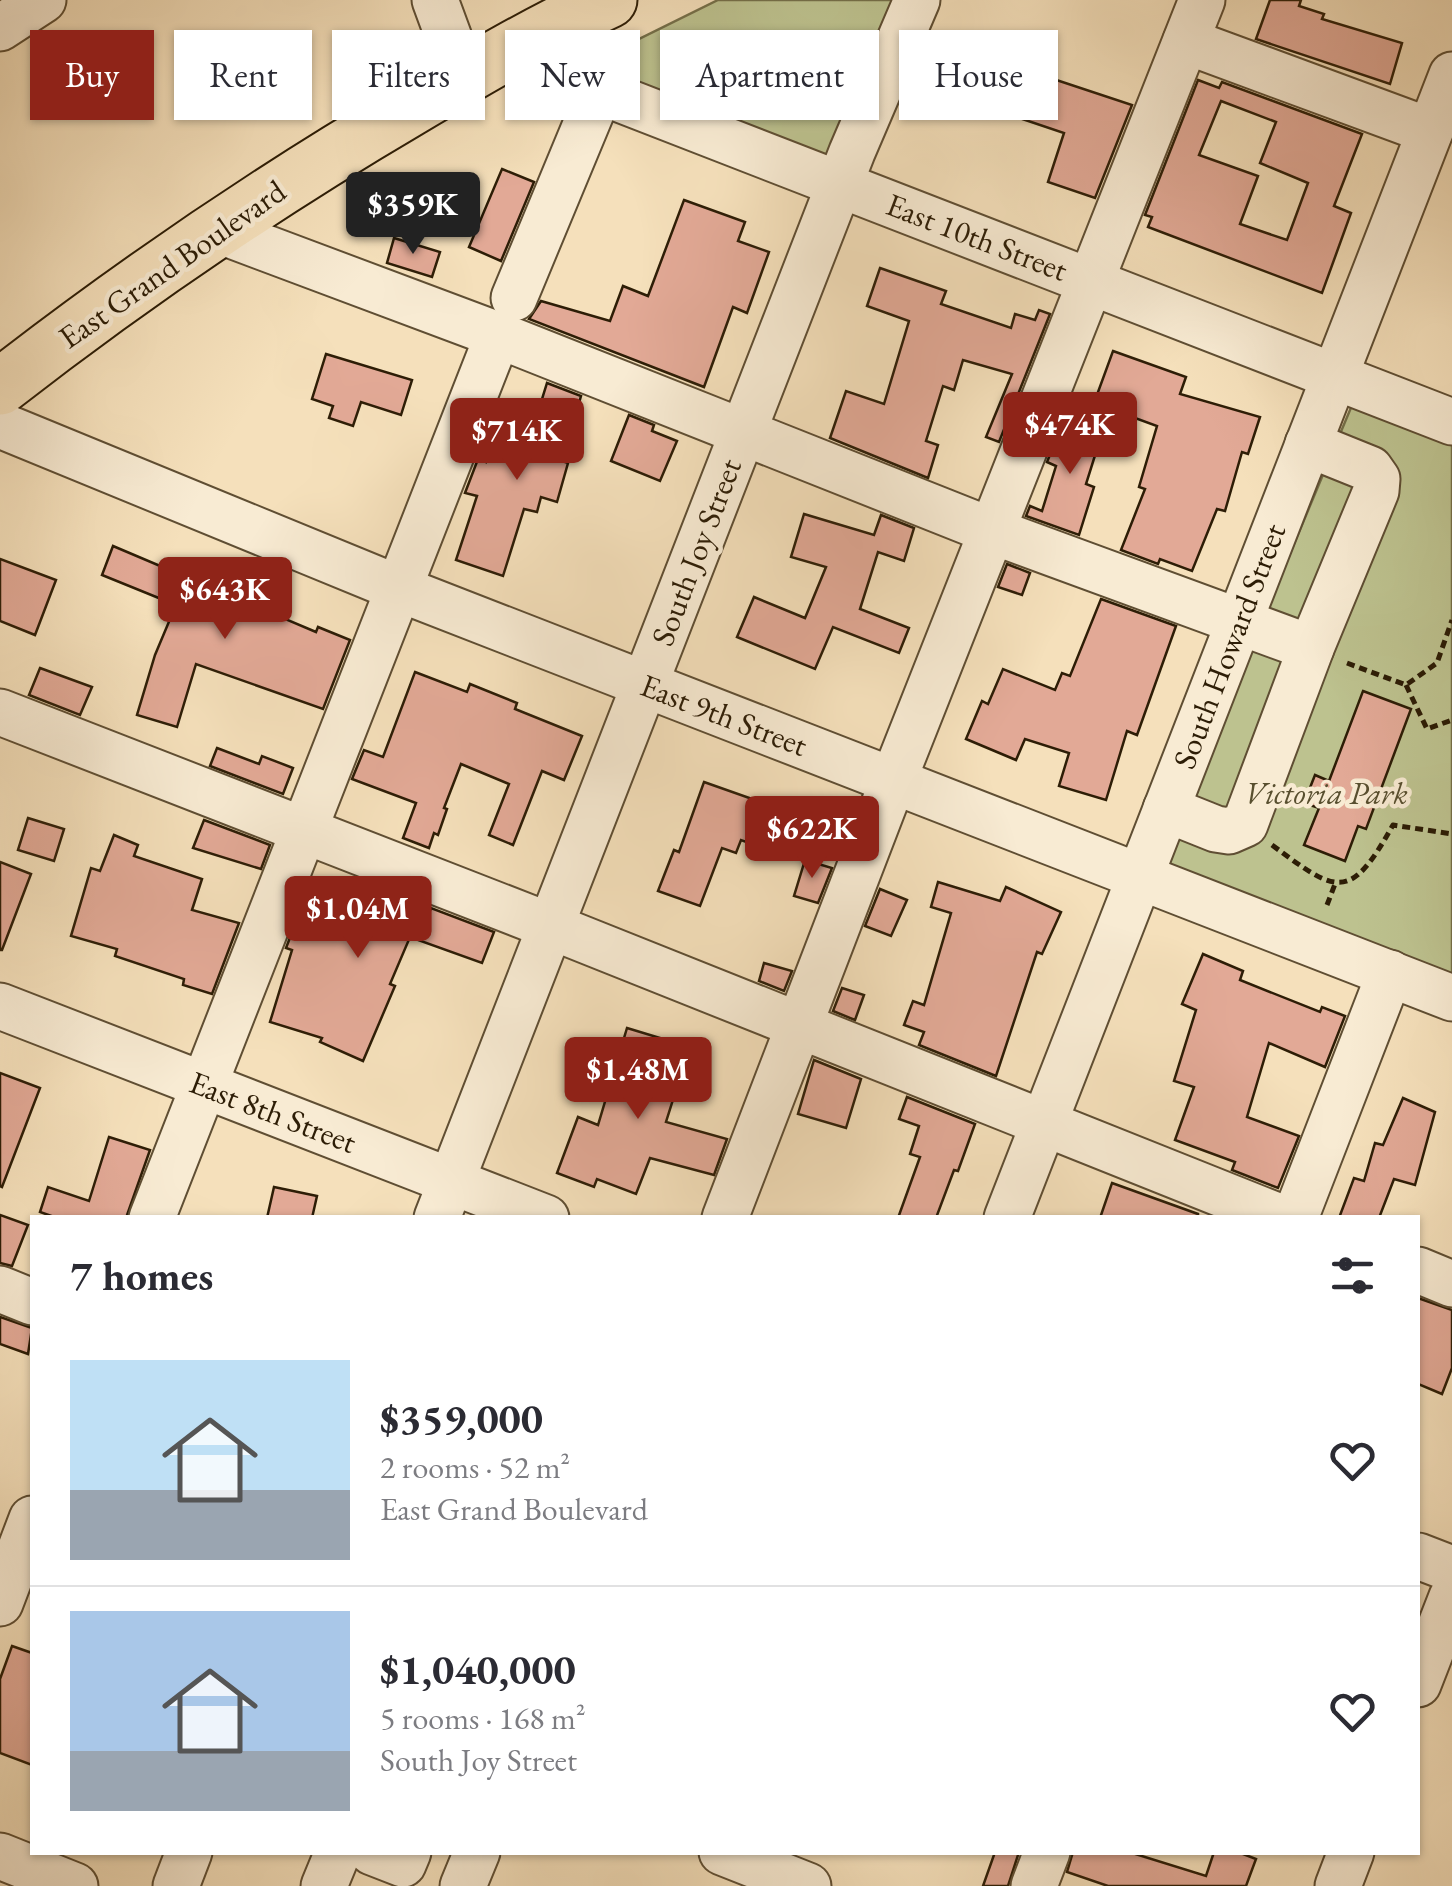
<!DOCTYPE html>
<meta charset="utf-8">
<style>
body{margin:0;font-family:"EB Garamond",serif;background:#f7f7f7;color:#2b2b33;height:100vh;display:flex;flex-direction:column;font-size:38px;white-space:nowrap}
*{box-sizing:border-box;margin:0}
p{font-size:32px;color:#7c7c81}
.icon{flex:none;width:55px;height:55px;fill:none;stroke:currentColor;stroke-width:2;stroke-linecap:round;stroke-linejoin:round}
.map{position:relative;flex:1;overflow:hidden}
.drawer{position:absolute;left:30px;top:1215px;width:1390px;height:640px;display:flex;flex-direction:column;background:#fff;border-radius:0px;box-shadow:0 2px 8px #0004}
.drawer>*{flex:none}
.hud{position:absolute;left:30px;top:30px;width:1392px;height:90px;display:flex;gap:20px}
.price{position:absolute;translate:-50% -85px;padding:0 22px;border-radius:10px;background:#8f2418;color:#fff;font-size:32px;line-height:65px;filter:drop-shadow(0 2px 5px #0008)}
.price::after{content:'';position:absolute;left:50%;top:60px;width:30px;height:22px;margin-left:-15px;background:inherit;clip-path:polygon(0 0,100% 0,50% 100%)}
.price.current{background:#222;color:#fff}
ul{padding:0;list-style:none}
li{display:flex;align-items:center;gap:30px;height:250px;padding:0 40px}
li+li{border-top:2px solid #e1e1e2}
li span{display:grid;place-items:center;flex:none;width:280px;height:200px;border-radius:0px;color:#555}
li>.icon{margin-inline-start:auto}
span .icon{width:120px;height:120px;fill:#fffc;stroke-width:1}
li b{font-size:42px}
h2{display:flex;justify-content:space-between;align-items:center;height:120px;padding:0 40px;font-size:42px}
.tag{padding:0 35px;border-radius:0px;background:#fff;box-shadow:0 2px 8px #0004;font-size:35px;line-height:90px}
.tag.current{background:#8f2418;color:#fff}
.map>svg:first-child{display:block}
.green{fill:#bdc28f;stroke:#75704a;stroke-width:2.5}
.building{fill:#e2a996;stroke:#2d1d06;stroke-width:2.5;fill-rule:evenodd}
.lines{fill:none;stroke-linecap:round;stroke-linejoin:round}
.minor-casing{stroke:#5f4e33;stroke-width:49}
.major-casing{stroke:#2d1d06;stroke-width:59}
.path{stroke:#2d1d06;stroke-width:5;stroke-dasharray:8 5;stroke-linecap:butt}
.minor{stroke:#f8ebd3;stroke-width:45}
.major{stroke:#f5e0bb;stroke-width:55}
.labels{text-anchor:middle;dominant-baseline:central;stroke-width:9;stroke-linejoin:round;paint-order:stroke}
.street-label{font-size:32px;fill:#2d1d06;stroke:#f8ebd3}
.park-label{font-size:32px;font-style:italic;fill:#584f2f;stroke:#f8ebd3}
</style>
<div class="map">
<svg width="1452" height="1886" viewBox="0 0 1452 1886">
<rect width="100%" height="100%" fill="#f5e0bb"/>
<filter id="stains"><feTurbulence type="fractalNoise" baseFrequency=".002" numOctaves="4"/><feColorMatrix values="0 0 0 0 .2 0 0 0 0 .09 0 0 0 0 .02 0 0 0 .5 -.17"/></filter>
<radialGradient id="worn" r=".72"><stop offset=".6" stop-color="#630" stop-opacity="0"/><stop offset="1" stop-color="#630" stop-opacity=".3"/></radialGradient>
<!-- green -->
<g class="green">
<path d="M718 0H896L827 158 619 76 614 59 617 50Z"/>
<path d="M1355 398 1452 436V976L1159 867Z"/>
</g>
<!-- building -->
<g class="building">
<path d="M1270 0H1301L1299 6 1324 14 1322 19 1402 43 1390 84 1256 39Z"/>
<path d="M987 57 1132 105 1095 198 1048 182 1064 133 972 102Z"/>
<path d="M1198 80 1219 88 1222 82 1362 134 1334 206 1351 213 1322 293 1148 227 1152 217 1145 215ZM1221 101 1276 122 1260 163 1308 183 1287 240 1240 224 1258 176 1199 155Z"/>
<path d="M502 169 534 182 501 261 469 247Z"/>
<path d="M684 200 745 222 738 241 769 252 747 313 733 307 704 387 529 319 541 301 610 321 623 286 648 296Z"/>
<path d="M394 238 440 252 432 277 387 263Z"/>
<path d="M880 268 946 291 941 304 1011 328 1015 314 1035 320 1039 310 1050 314 999 442 986 437 1012 374 963 360 954 390 943 386 926 441 938 445 928 478 830 438 846 391 884 404 909 321 867 306Z"/>
<path d="M1113 351 1186 377 1180 394 1260 417 1248 454 1242 452 1225 511 1217 509 1192 571 1160 559 1158 564 1121 550 1145 489 1139 487 1157 426 1094 403Z"/>
<path d="M326 354 412 380 401 415 361 402 353 426 329 418 333 406 312 399Z"/>
<path d="M547 383 581 396 562 461 568 463 557 502 541 497 537 512 524 509 503 576 456 560 477 496 465 493 478 459 486 462 491 441 526 451Z"/>
<path d="M629 415 654 425 652 431 677 441 660 481 611 461Z"/>
<path d="M1065 418 1103 430 1086 484 1094 487 1079 535 1026 516 1030 506 1042 511 1056 466 1047 462Z"/>
<path d="M804 514 874 535 881 515 914 528 904 561 878 552 860 609 909 628 899 653 833 627 815 669 737 637 754 597 805 618 826 567 791 557Z"/>
<path d="M113 546 316 632 318 627 350 640 323 709 196 664 177 727 137 715 155 655 176 605 102 575Z"/>
<path d="M0 559 56 580 35 635 0 621Z"/>
<path d="M1007 564 1030 573 1022 595 998 587Z"/>
<path d="M1101 599 1176 626 1137 735 1127 731 1106 800 1059 786 1069 753 1025 739 1016 760 966 739 982 701 988 704 1003 669 1055 690 1062 673 1070 676Z"/>
<path d="M40 668 92 687 80 715 29 695Z"/>
<path d="M415 672 467 692 470 684 517 703 515 709 582 736 564 780 542 771 513 845 489 835 509 784 461 764 444 808 447 809 438 835 434 833 429 848 403 838 416 803 352 779 364 750 383 757Z"/>
<path d="M1363 691 1411 709 1366 829 1358 826 1345 861 1304 845 1319 808 1304 803 1315 775 1329 781Z"/>
<path d="M217 748 259 764 262 756 293 768 283 794 210 766Z"/>
<path d="M704 782 758 801 753 816 772 822 763 848 741 840 736 853 722 848 700 906 658 891 674 850 679 852Z"/>
<path d="M28 818 64 829 54 861 18 850Z"/>
<path d="M204 820 270 845 261 869 193 848Z"/>
<path d="M114 835 138 845 134 856 202 879 192 910 239 923 212 994 183 985 184 979 115 956 117 949 71 936 91 868 100 871Z"/>
<path d="M805 860 832 868 818 903 794 896Z"/>
<path d="M0 862 31 874 2 950H0Z"/>
<path d="M347 880 429 913 431 908 494 932 482 963 410 937 390 984 395 986 363 1061 320 1042 322 1038 270 1022 292 950 286 948 312 881 342 893Z"/>
<path d="M938 882 1000 901 1006 887 1061 912 1042 954 1037 952 996 1076 919 1045 924 1032 904 1025 913 1001 924 1005 951 913 931 907Z"/>
<path d="M880 889 907 900 891 936 865 926Z"/>
<path d="M1203 954 1243 971 1240 980 1320 1012 1322 1007 1345 1016 1325 1067 1269 1043 1247 1117 1299 1136 1278 1188 1232 1170 1235 1162 1175 1140 1194 1087 1174 1081 1196 1010 1182 1004Z"/>
<path d="M764 963 792 971 784 991 759 981Z"/>
<path d="M842 988 864 995 855 1020 833 1011Z"/>
<path d="M627 1028 680 1044 672 1068 682 1071 666 1122 727 1139 714 1175 650 1158 636 1194 597 1179 594 1187 557 1173 578 1117 598 1125Z"/>
<path d="M814 1060 861 1079 846 1128 798 1114Z"/>
<path d="M0 1073 40 1088 2 1187 0 1186Z"/>
<path d="M907 1097 975 1124 958 1171 954 1170 936 1218H898L920 1157 910 1154 919 1126 899 1119Z"/>
<path d="M1403 1098 1435 1112 1415 1185 1394 1179 1379 1218H1339L1354 1178 1364 1181 1375 1143 1383 1145Z"/>
<path d="M109 1137 150 1150 126 1218H57L40 1212 48 1187 89 1201Z"/>
<path d="M1112 1183 1198 1214V1218H1100Z"/>
<path d="M274 1187 317 1196 312 1218H267Z"/>
<path d="M0 1215 28 1225 12 1266 0 1263Z"/>
<path d="M1418 1298 1452 1310V1368L1442 1394 1418 1384Z"/>
<path d="M0 1317 32 1328 28 1354 0 1344Z"/>
<path d="M12 1646 32 1653V1765L0 1753V1679Z"/>
<path d="M995 1852H1019L1008 1886H983Z"/>
<path d="M1073 1852H1129L1206 1876 1214 1852H1238L1256 1859 1246 1886H1108L1067 1872Z"/>
</g>
<g class="lines">
<defs>
<g id="minor">
<path d="M435 0 463 76"/>
<path d="M0 28 43 0"/>
<path d="M1186 41 1430 131"/>
<path d="M501 53 1452 422"/>
<path d="M215 229 498 335 992 531 1311 648 1245 824 1229 831 1216 829 1166 809"/>
<path d="M514 298 600 91"/>
<path d="M0 425 400 589 1452 998"/>
<path d="M1308 444 1370 469 1377 479 1376 491 1311 648"/>
<path d="M0 712 550 926 1282 1218"/>
<path d="M0 1006 546 1218"/>
<path d="M152 1218 498 335"/>
<path d="M437 1218 852 152 917 0"/>
<path d="M725 1218 893 781 1202 0"/>
<path d="M1007 1218 1452 75"/>
<path d="M1295 1218 1390 973"/>
<path d="M1418 1270 1452 1284"/>
<path d="M0 1289 32 1302"/>
<path d="M1418 1556 1452 1569"/>
<path d="M0 1603 32 1519"/>
<path d="M1418 1684 1452 1597"/>
<path d="M372 1852 403 1864 408 1852"/>
<path d="M722 1852 808 1886"/>
<path d="M0 1856 75 1886"/>
<path d="M176 1886 189 1852"/>
<path d="M324 1886 338 1852"/>
<path d="M463 1886 477 1852"/>
<path d="M1034 1886 1047 1852"/>
<path d="M1338 1886 1351 1852"/>
</g>
<path id="major" d="M0 387C131 285 266 193 409 109 475 70 539 32 609 0"/>
</defs>
<!-- minor casing -->
<use href="#minor" class="minor-casing"/>
<!-- major casing -->
<use href="#major" class="major-casing"/>
<!-- path -->
<g class="path">
<path d="M695 35 702 50 714 58 716 48"/>
<path d="M1347 663 1406 685 1437 663 1452 620"/>
<path d="M1406 685 1427 729 1452 720"/>
<path d="M1272 845C1338 894 1350 902 1393 825L1452 834"/>
<path d="M1327 905 1335 884"/>
</g>
<!-- minor -->
<use href="#minor" class="minor"/>
<!-- major -->
<use href="#major" class="major"/>
</g>
<g class="labels">
<!-- street labels -->
<g class="street-label">
<text transform="translate(977 237) rotate(21)">East 10th Street</text>
<text transform="translate(172 264) rotate(-35)">East Grand Boulevard</text>
<text transform="translate(696 552) rotate(-69)">South Joy Street</text>
<text transform="translate(1229 646) rotate(-69)">South Howard Street</text>
<text transform="translate(724 715) rotate(21)">East 9th Street</text>
<text transform="translate(273 1112) rotate(21)">East 8th Street</text>
</g>
<!-- park labels -->
<g class="park-label">
<text x="1326" y="793">Victoria Park</text>
</g>
</g>
<rect width="100%" height="100%" filter="url(#stains)"/>
<rect width="100%" height="100%" fill="url(#worn)"/>
</svg>
<b class="price current" style="left:413px;top:257px">$359K</b>
<b class="price" style="left:1070px;top:477px">$474K</b>
<b class="price" style="left:517px;top:483px">$714K</b>
<b class="price" style="left:225px;top:642px">$643K</b>
<b class="price" style="left:812px;top:881px">$622K</b>
<b class="price" style="left:358px;top:961px">$1.04M</b>
<b class="price" style="left:638px;top:1122px">$1.48M</b>
<div class="hud">
<a class="tag current">Buy</a>
<a class="tag">Rent</a>
<a class="tag">Filters</a>
<a class="tag">New</a>
<a class="tag">Apartment</a>
<a class="tag">House</a>
</div>
<section class="drawer">
<h2>7 homes<svg class="icon" aria-label="filters" viewBox="0 0 24 24"><path d="M4 7h16M4 17h16"/><circle cx="9" cy="7" r="2"/><circle cx="15" cy="17" r="2"/></svg></h2>
<ul>
<li><span style="background:linear-gradient(#bfe0f5 65%,#9aa5b1 0)"><svg class="icon" aria-label="home" viewBox="0 0 24 24"><path d="M3 11l9-7 9 7M6 9v11h12V9"/></svg></span><div><b>$359,000</b><p>2 rooms · 52 m²</p><p>East Grand Boulevard</p></div><svg class="icon" aria-label="heart" viewBox="0 0 24 24"><path d="M12 20l-8-8c-3-5 5-10 8-4 3-6 11-1 8 4z"/></svg></li>
<li><span style="background:linear-gradient(#a9c7e8 70%,#9aa5b1 0)"><svg class="icon" aria-label="home" viewBox="0 0 24 24"><path d="M3 11l9-7 9 7M6 9v11h12V9"/></svg></span><div><b>$1,040,000</b><p>5 rooms · 168 m²</p><p>South Joy Street</p></div><svg class="icon" aria-label="heart" viewBox="0 0 24 24"><path d="M12 20l-8-8c-3-5 5-10 8-4 3-6 11-1 8 4z"/></svg></li>
</ul>
</section>
</div>
